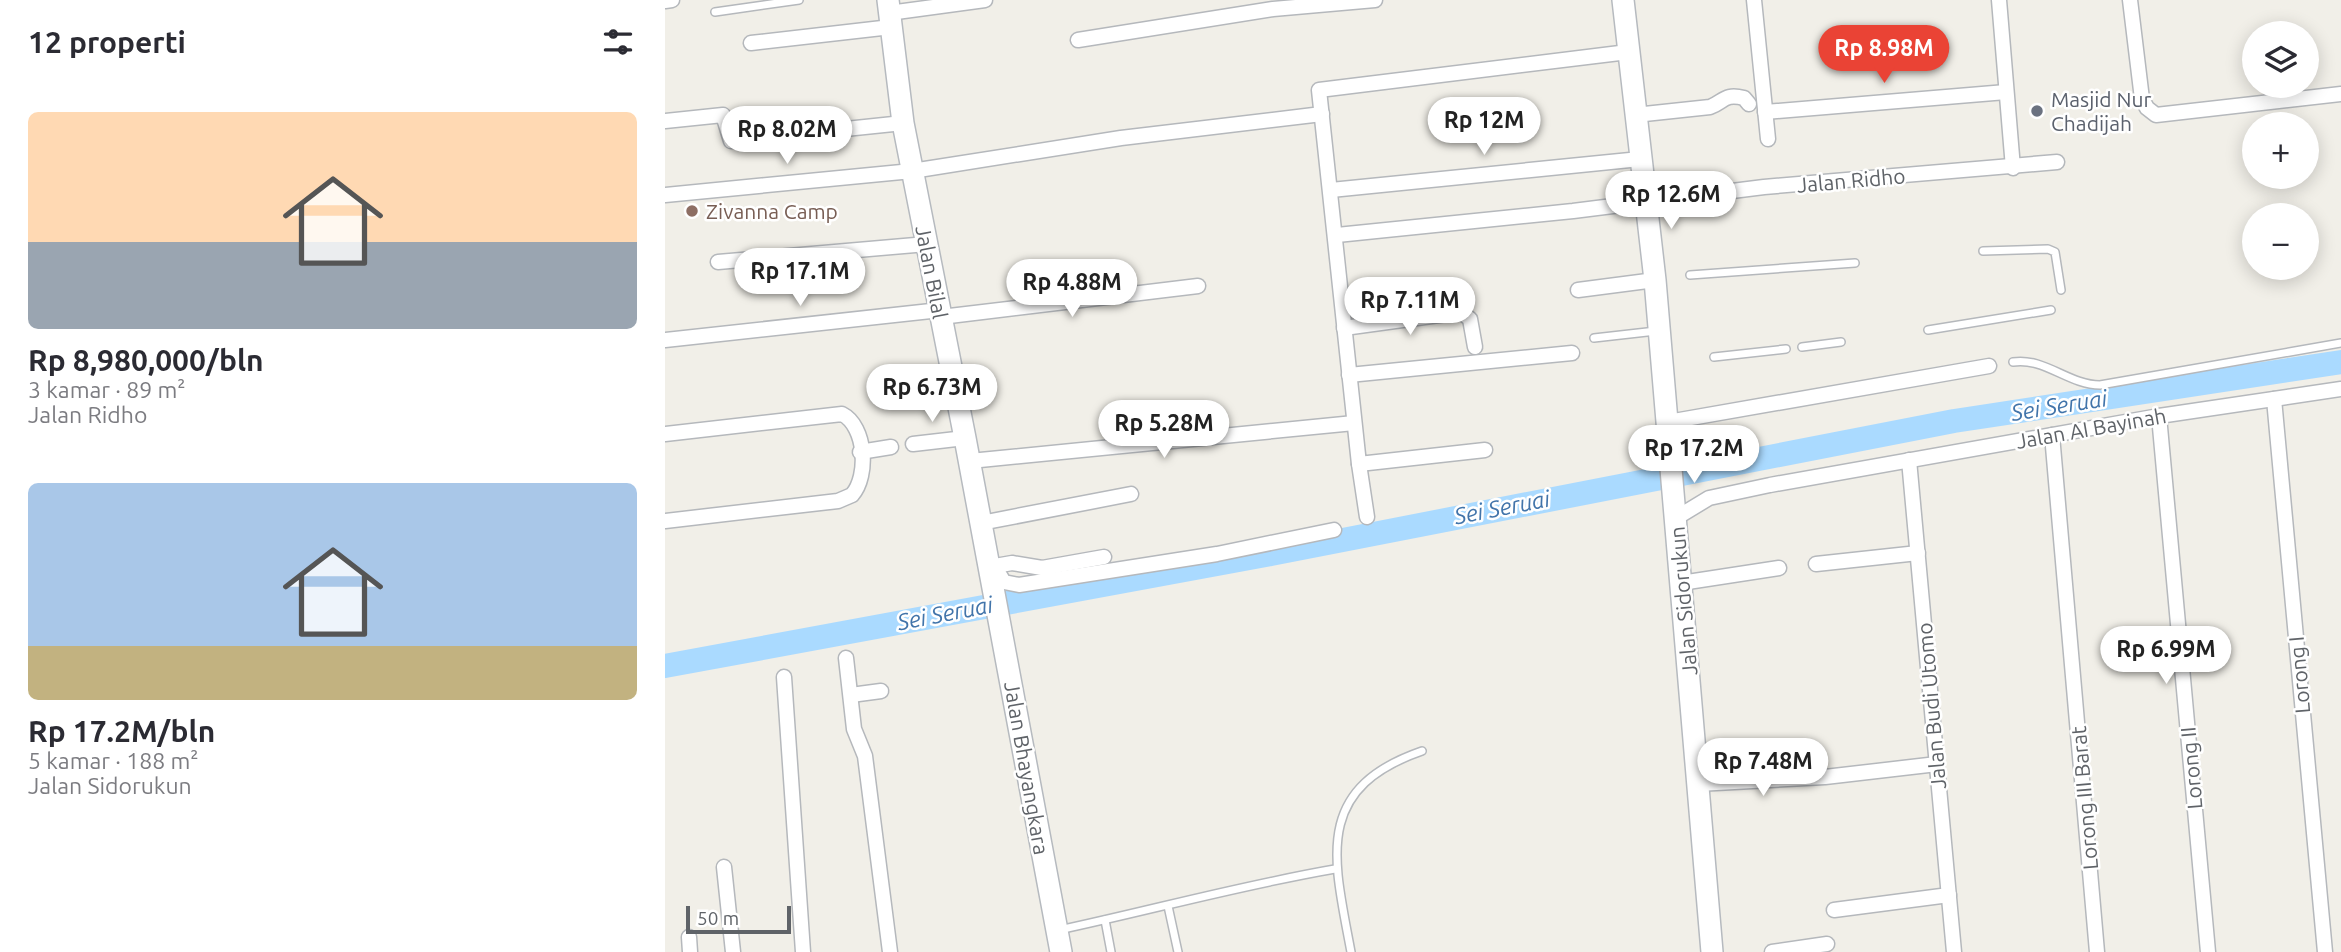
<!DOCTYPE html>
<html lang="id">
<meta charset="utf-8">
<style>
body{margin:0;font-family:Ubuntu,sans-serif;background:#f2f2f3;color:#2b2b33;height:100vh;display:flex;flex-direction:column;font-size:26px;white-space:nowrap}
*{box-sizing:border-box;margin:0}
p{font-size:23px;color:#7c7c81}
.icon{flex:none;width:38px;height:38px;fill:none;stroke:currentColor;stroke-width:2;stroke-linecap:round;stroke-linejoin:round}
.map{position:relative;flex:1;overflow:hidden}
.details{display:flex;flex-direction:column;background:#fff;width:665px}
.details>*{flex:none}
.tools{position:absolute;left:1577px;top:21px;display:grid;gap:14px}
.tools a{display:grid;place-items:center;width:77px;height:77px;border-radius:50%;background:#fff;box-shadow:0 4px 18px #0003;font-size:35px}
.scale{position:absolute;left:21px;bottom:18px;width:105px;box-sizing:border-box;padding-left:7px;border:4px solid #5f6368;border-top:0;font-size:19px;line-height:24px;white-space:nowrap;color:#5f6368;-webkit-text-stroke:5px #fff;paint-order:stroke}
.price{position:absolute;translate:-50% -60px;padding:0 16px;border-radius:24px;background:#fff;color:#222;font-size:23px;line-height:46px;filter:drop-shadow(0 2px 4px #0008)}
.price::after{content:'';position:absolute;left:50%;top:42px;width:21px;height:16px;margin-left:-10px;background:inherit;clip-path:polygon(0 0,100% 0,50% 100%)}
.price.active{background:#ea4335;color:#fff}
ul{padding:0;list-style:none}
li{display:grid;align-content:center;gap:14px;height:371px;padding:0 28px}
li span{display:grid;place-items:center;height:217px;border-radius:10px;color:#555}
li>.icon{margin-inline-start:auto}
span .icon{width:126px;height:126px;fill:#fffc;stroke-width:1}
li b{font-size:30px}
h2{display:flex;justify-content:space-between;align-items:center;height:84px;padding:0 28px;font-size:30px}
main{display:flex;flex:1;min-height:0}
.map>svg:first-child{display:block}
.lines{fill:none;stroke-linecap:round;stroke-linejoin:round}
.river{stroke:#aadaff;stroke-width:24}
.lane-casing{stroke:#b5b8bc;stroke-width:10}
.street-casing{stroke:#b5b8bc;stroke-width:17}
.secondary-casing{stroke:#b6babf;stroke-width:24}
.lane{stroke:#fff;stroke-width:7}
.street{stroke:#fff;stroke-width:14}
.secondary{stroke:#fff;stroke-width:21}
.worship-dot{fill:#6b7280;stroke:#fff;stroke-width:2.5}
.education-dot{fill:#8d6e63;stroke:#fff;stroke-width:2.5}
.labels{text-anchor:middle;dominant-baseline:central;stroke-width:5;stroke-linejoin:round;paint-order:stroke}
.worship-label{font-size:21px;fill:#5b616d;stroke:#fff;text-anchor:start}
.street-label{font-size:21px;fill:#5f6368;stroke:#fff}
.education-label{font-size:21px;fill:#785e54;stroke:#fff;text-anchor:start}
.water-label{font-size:23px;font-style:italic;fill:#4174aa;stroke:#fff}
</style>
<main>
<section class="details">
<h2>12 properti<svg class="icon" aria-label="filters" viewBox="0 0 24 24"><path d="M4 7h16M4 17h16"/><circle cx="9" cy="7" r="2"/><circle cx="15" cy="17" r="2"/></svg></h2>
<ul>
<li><span style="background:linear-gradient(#ffd9b3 60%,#9aa5b1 0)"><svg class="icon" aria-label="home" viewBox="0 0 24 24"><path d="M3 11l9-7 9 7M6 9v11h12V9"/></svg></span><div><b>Rp 8,980,000/bln</b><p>3 kamar · 89 m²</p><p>Jalan Ridho</p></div></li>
<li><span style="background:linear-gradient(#a9c7e8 75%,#c2b280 0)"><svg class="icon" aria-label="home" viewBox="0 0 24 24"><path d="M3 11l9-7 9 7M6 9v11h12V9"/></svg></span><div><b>Rp 17.2M/bln</b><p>5 kamar · 188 m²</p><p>Jalan Sidorukun</p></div></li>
</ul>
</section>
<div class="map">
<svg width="1676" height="952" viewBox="0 0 1676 952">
<rect width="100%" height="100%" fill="#f1efe8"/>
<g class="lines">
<!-- river -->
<path class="river" d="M0 666 606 554 1289 421 1676 362"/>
<defs>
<g id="lane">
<path d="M50 12 134 0"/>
<path d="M1318 251 1383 249 1390 252 1396 290"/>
<path d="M1025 275 1190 263"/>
<path d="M1263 330 1386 310"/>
<path d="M929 338 991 331"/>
<path d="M1137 347 1176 342"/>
<path d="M1049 357 1121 349"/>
<path d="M1348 362C1379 357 1404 385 1435 385L1676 343"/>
<path d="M503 906 513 952"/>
<path d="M440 920 446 952"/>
<path d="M394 930C487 910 577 885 670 869"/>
<path d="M686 952C669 860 647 789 757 751"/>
</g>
<g id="street">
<path d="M1089 0 1103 139"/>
<path d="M1334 0 1348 168"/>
<path d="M1465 0 1477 99 1482 108 1491 115 1676 94"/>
<path d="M0 1 7 0"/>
<path d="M224 13 320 0"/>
<path d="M413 40 608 9 710 0"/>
<path d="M86 43 226 27"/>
<path d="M1100 112 1341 92"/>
<path d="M970 115 1045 107C1059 102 1059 93 1079 98L1084 104"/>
<path d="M0 121 58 115 66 141 238 123"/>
<path d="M666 190 975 159"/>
<path d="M0 195 247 171 456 138 657 114"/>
<path d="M672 235 908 211 1099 187 1392 162"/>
<path d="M53 262 262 244"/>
<path d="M913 290 990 280"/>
<path d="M276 317 533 286"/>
<path d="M679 328 796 312 805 319 810 347"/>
<path d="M0 340 275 310"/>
<path d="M684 375 907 353"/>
<path d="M1609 399 1660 952"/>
<path d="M1494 416 1543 952"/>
<path d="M1003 422 1324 366"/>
<path d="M0 434 177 414C201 426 204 476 187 495L173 501 0 521"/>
<path d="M1387 435 1432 952"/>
<path d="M248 444 300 438"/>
<path d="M820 450 694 464 654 90 963 52"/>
<path d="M195 452 226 447"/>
<path d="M1244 460 1289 952"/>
<path d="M305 461 689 423"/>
<path d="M694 464 702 517"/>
<path d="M1011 518 1044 498 1105 485 1494 416 1676 389"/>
<path d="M316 523 466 494"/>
<path d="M1151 564 1253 553"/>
<path d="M324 567 347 563 377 568 439 557"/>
<path d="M330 567 339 582 354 585 552 554 669 530"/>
<path d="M1016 583 1114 568"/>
<path d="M181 658 189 729 200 756 225 952"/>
<path d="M119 677 138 952"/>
<path d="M186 695 216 691"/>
<path d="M1033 784 1160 777 1272 764"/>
<path d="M59 867 68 952"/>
<path d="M1169 910 1284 895"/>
<path d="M24 937 25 952"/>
<path d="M1107 952 1162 944"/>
</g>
<g id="secondary">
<path d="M223 0 238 123 300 438 396 952"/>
<path d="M958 0 990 280 1047 952"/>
</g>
</defs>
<!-- lane casing -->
<use href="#lane" class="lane-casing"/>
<!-- street casing -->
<use href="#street" class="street-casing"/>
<!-- secondary casing -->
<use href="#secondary" class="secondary-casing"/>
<!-- lane -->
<use href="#lane" class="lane"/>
<!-- street -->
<use href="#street" class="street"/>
<!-- secondary -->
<use href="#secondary" class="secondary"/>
</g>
<!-- markers -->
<circle class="worship-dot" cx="1372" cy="111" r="7"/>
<circle class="education-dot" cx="27" cy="211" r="7"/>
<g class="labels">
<!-- worship labels -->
<g class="worship-label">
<text x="1386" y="99">Masjid Nur<tspan x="1386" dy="24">Chadijah</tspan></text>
</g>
<!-- street labels -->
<g class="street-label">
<text transform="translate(1186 180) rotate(-5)">Jalan Ridho</text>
<text transform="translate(267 272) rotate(79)">Jalan Bilal</text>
<text transform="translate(1426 428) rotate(-10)">Jalan AI Bayinah</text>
<text transform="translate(1018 601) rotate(-95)">Jalan Sidorukun</text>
<text transform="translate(1634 675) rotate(-95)">Lorong I</text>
<text transform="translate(1266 706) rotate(-95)">Jalan Budi Utomo</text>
<text transform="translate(362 768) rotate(80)">Jalan Bhayangkara</text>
<text transform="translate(1526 768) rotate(-95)">Lorong II</text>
<text transform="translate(1419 798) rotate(-95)">Lorong III Barat</text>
</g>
<!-- education labels -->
<g class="education-label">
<text x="41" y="211">Zivanna Camp</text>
</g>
<!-- water labels -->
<g class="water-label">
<text transform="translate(1394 405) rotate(-9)">Sei Seruai</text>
<text transform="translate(837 507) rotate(-11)">Sei Seruai</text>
<text transform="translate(280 613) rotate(-11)">Sei Seruai</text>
</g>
</g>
</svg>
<div class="tools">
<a><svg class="icon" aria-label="layers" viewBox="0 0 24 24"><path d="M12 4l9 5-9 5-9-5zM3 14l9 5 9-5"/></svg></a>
<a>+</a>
<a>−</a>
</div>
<div class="scale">50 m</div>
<b class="price active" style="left:1219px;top:85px">Rp 8.98M</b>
<b class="price" style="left:819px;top:157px">Rp 12M</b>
<b class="price" style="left:122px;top:166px">Rp 8.02M</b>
<b class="price" style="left:1006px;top:231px">Rp 12.6M</b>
<b class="price" style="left:135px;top:308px">Rp 17.1M</b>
<b class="price" style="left:407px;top:319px">Rp 4.88M</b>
<b class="price" style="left:745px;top:337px">Rp 7.11M</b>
<b class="price" style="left:267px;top:424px">Rp 6.73M</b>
<b class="price" style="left:499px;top:460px">Rp 5.28M</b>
<b class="price" style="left:1029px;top:485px">Rp 17.2M</b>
<b class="price" style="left:1501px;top:686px">Rp 6.99M</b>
<b class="price" style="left:1098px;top:798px">Rp 7.48M</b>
</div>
</main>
